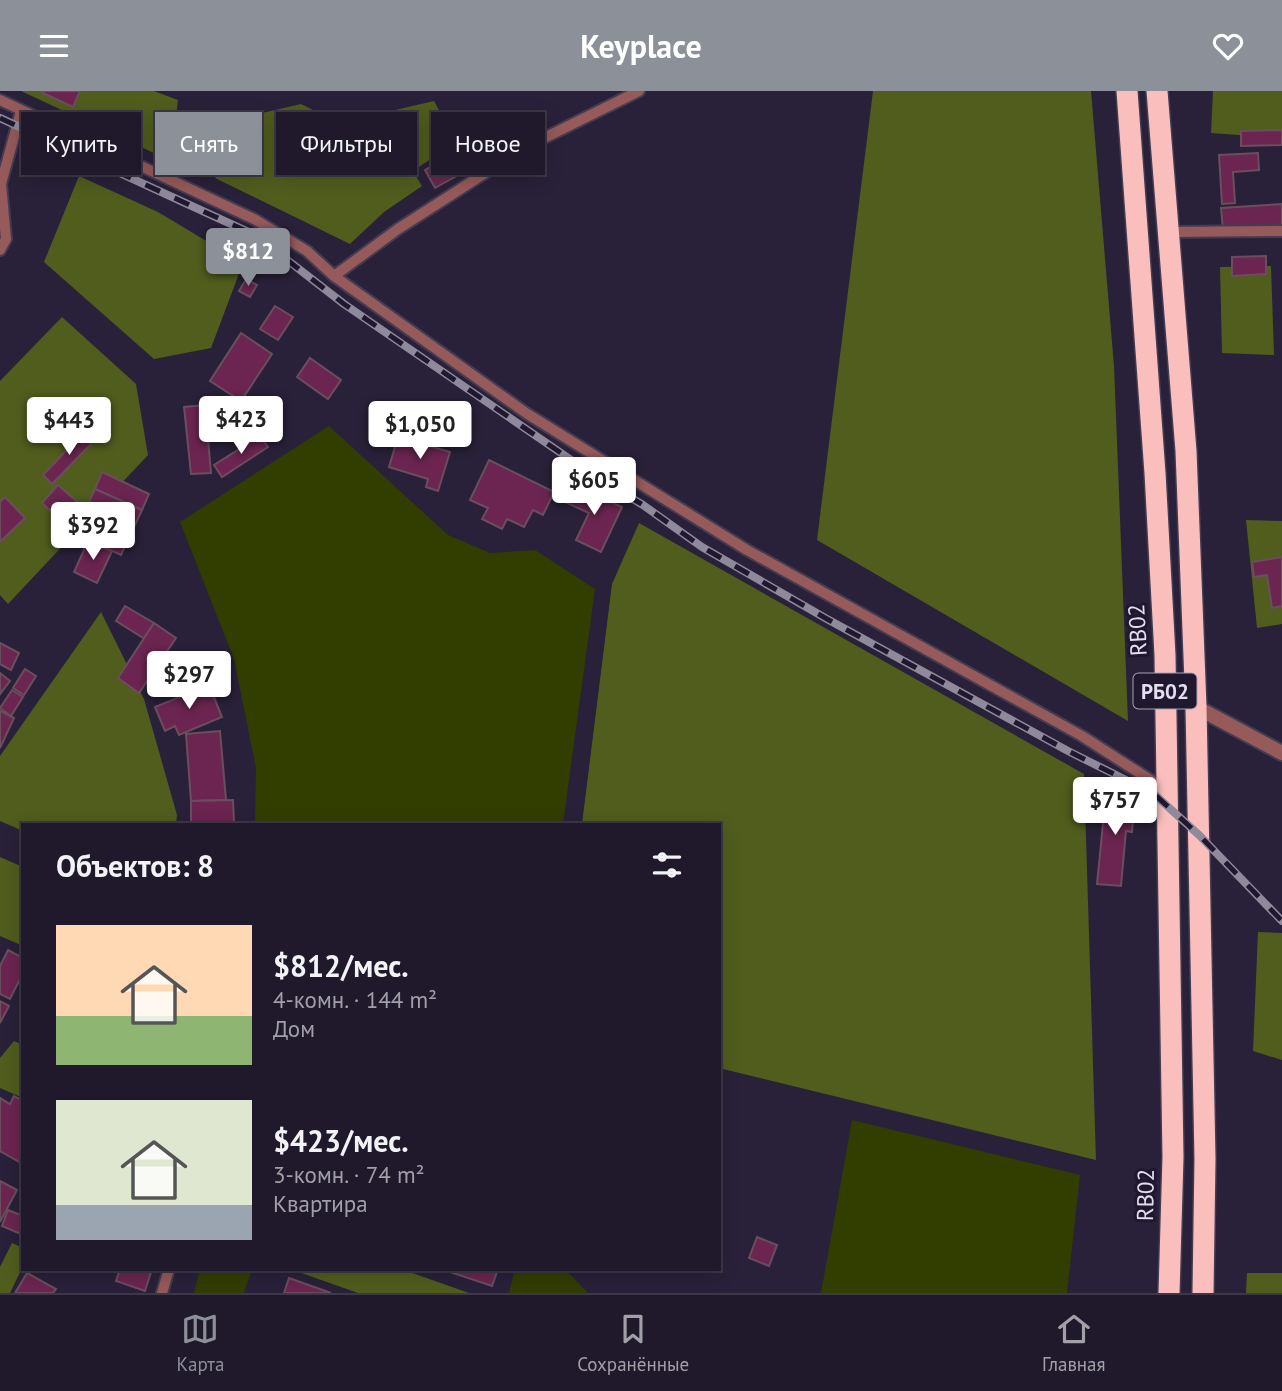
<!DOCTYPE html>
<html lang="ru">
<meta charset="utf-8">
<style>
body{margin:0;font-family:"PT Sans",sans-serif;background:#272233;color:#f1f3f6;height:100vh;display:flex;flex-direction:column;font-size:26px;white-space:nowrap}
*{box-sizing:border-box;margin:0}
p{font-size:23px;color:#a1a0a9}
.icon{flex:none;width:38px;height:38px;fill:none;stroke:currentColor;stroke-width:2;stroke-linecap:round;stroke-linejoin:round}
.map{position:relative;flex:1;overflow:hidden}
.details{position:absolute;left:21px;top:732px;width:700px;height:448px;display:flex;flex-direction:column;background:#1f192b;border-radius:0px;box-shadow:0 4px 18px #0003,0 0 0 2px #3c3847}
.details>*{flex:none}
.hud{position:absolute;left:21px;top:21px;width:700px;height:63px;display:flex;gap:14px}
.price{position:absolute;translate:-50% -60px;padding:0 16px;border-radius:7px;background:#fff;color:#222;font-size:23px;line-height:46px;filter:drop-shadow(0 2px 4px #0008)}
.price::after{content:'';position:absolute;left:50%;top:42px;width:21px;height:16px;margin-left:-10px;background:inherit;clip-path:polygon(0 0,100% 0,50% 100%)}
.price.active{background:#8c9099;color:#fff}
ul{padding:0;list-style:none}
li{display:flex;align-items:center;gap:21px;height:175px;padding:0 35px}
li span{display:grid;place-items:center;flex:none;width:196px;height:140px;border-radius:0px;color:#555}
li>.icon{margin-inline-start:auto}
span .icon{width:84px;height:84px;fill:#fffc;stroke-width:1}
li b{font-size:30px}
h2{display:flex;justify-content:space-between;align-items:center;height:84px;padding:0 35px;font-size:30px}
.pill{padding:0 24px;border-radius:0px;background:#1f192b;box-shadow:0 4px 18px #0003,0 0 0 2px #3c3847;font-size:24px;line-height:63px}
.pill.active{background:#8c9099;color:#fff}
header{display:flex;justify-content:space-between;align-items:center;height:91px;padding:0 35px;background:#8c9099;color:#fff;font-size:32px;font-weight:700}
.tabs{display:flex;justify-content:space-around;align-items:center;height:98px;border-top:2px solid #3c3847;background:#1f192b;font-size:19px;color:#a1a0a9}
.tabs a{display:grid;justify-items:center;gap:4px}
.tabs .active{color:#8c9099}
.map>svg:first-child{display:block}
.green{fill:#323d00}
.forest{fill:#505d1d}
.building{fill:#6b2550;stroke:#6a4e5d;stroke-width:2}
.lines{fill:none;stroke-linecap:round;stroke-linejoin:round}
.lane-casing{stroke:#433c52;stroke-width:14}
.street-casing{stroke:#433c52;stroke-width:18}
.highway-casing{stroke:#433c52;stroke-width:24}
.lane{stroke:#955a59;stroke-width:10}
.street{stroke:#955a59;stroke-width:14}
.highway{stroke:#fabfbc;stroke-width:21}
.rail-casing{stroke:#8f899c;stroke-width:8}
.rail{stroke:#1f182f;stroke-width:5;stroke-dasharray:16;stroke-linecap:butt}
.labels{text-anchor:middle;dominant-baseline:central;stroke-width:6;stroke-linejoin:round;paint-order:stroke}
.shield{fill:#1f182f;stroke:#a8a3b5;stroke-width:2}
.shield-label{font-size:21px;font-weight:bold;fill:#e3dfef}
.street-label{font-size:23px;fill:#e3dfef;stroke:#1f182f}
</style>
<header><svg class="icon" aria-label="menu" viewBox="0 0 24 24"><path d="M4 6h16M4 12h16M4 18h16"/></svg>Keyplace<svg class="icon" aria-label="heart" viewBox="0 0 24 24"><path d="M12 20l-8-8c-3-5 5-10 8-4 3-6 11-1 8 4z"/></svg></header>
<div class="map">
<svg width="1282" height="1202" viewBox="0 0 1282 1202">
<rect width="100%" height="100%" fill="#292139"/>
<!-- green -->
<g class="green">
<path d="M329 335 448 444 490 462 535 459 595 498 563 733H255L256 677 234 568 180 431Z"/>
<path d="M852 1029 1080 1084 1067 1202H821Z"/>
<path d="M200 1178H252L244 1202H194Z"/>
<path d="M515 1178H565L588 1202H509Z"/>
</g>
<!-- forest -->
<g class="forest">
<path d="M21 0H154L178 9 171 70Z"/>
<path d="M873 0H1091L1114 275 1128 630 817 449Z"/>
<path d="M1213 0H1282V47L1211 42Z"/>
<path d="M434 10 456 51 413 80 422 95 384 121 350 153 215 87 262 22 301 13 339 32Z"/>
<path d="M79 85 158 121 243 172 211 257 154 268 44 171Z"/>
<path d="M1271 175 1274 264 1222 262 1220 176Z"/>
<path d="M62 226 136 293 148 364 8 513 0 504V290Z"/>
<path d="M1246 429 1282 430V533L1257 537Z"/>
<path d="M639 432 1084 683 1096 1069 719 977V733H582L612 493Z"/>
<path d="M101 521 144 608 177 724 176 733H23V740L0 730V665Z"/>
<path d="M0 766 23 776V855L0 845Z"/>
<path d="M1258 841 1282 842V969L1253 960Z"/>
<path d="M14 950 23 954V1007L0 997V967Z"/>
<path d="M12 1152 23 1157V1175L10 1202H0V1176Z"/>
<path d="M290 1178H401L469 1202H358Z"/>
<path d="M1247 1182H1282V1202H1246Z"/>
</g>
<!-- building -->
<g class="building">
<path d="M39 0H80L73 16Z"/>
<path d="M1282 39V54L1241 55V40Z"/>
<path d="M1258 62 1259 79 1233 81 1235 112 1222 113 1219 64Z"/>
<path d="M450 64 460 83 435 97 425 79Z"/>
<path d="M1282 113V135L1223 139 1221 117Z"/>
<path d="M1266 165V183L1232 185V166Z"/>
<path d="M246 188 257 194 250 206 239 200Z"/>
<path d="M275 215 293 226 278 249 260 238Z"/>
<path d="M241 242 272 263 241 310 210 290Z"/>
<path d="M310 267 341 289 328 308 297 286Z"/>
<path d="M205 314 211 382 191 383 184 316Z"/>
<path d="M85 340 95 349 52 393 43 384Z"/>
<path d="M260 345 268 356 222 386 214 374Z"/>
<path d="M398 346 450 361 438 400 426 396 428 388 389 376Z"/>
<path d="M489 369 554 401 543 424 533 419 524 436 507 428 502 438 482 428 488 417 470 409Z"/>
<path d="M102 381 149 403 142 419 95 398Z"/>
<path d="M58 394 81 414 65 433 42 412Z"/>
<path d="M573 394 622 416 601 461 576 449 589 422 565 411Z"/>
<path d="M95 398 142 419 121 464 84 447 92 431 82 426Z"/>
<path d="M5 406 25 427 0 451V411Z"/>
<path d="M88 450 112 460 97 492 74 481Z"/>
<path d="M1282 466V515L1272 517 1267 484 1254 486 1252 471Z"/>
<path d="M125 515 154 532 145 548 116 530Z"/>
<path d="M154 532 176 547 139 602 118 587Z"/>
<path d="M0 552 19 562 11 579 0 573Z"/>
<path d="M25 578 36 585 24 604 13 597Z"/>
<path d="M0 582 10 590 0 603Z"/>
<path d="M209 594 222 626 179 644 175 635 165 640 155 616Z"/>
<path d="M12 599 23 606 11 625 0 617Z"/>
<path d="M0 620 14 627 0 657Z"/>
<path d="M220 640 226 709 191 710 186 643Z"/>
<path d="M1106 702 1135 705 1132 741 1126 740 1121 795 1097 793Z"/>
<path d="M233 709 234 731 191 732V710Z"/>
<path d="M8 859 23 867V882L10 908 0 903V875Z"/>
<path d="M0 910 9 915 0 932Z"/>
<path d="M14 1005 23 1010V1073L0 1060V1007L10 1013Z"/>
<path d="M0 1090 17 1099 0 1131Z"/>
<path d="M8 1119 23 1125V1144L2 1135Z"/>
<path d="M757 1146 777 1154 769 1175 749 1167Z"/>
<path d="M120 1178H152L145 1200 116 1190Z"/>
<path d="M441 1178H498L492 1195Z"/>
<path d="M27 1182 56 1198 53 1202H15Z"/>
<path d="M289 1187 331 1202H284Z"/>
</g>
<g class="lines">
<defs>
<g id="lane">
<path d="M0 9 254 128 307 160 334 185 398 138 524 57 639 0"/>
<path d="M1168 141 1282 140"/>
<path d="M0 159 6 148 1 93 21 20"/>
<path d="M334 185 526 322 747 459 1082 645 1166 699"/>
<path d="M162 1202 169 1178"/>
</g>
<path id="street" d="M1196 616 1282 662"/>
<g id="highway">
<path d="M1127 0 1155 382 1165 564 1173 1066 1169 1202"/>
<path d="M1157 0 1186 360 1196 616 1205 1068 1203 1202"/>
</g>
</defs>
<!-- lane casing -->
<use href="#lane" class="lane-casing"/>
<!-- street casing -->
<use href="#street" class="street-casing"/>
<!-- highway casing -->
<use href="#highway" class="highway-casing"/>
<!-- lane -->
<use href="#lane" class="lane"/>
<!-- street -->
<use href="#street" class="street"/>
<!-- highway -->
<use href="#highway" class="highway"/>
<defs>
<path id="rail" d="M0 27 255 144 344 213 593 384 643 414 702 456 827 528 1068 660 1154 703 1199 744 1282 830"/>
</defs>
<!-- rail casing -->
<use href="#rail" class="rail-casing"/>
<!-- rail -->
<use href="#rail" class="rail"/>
</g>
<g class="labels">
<!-- shield labels -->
<rect class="shield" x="1133.5" y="582.5" width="63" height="35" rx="5"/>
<g class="shield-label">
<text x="1165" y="600">РБ02</text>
</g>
<!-- street labels -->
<g class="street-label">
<text transform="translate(1137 539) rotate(-93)">RB02</text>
<text transform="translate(1145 1104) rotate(-89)">RB02</text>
</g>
</g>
</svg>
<b class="price active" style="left:248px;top:197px">$812</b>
<b class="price" style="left:241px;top:365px">$423</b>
<b class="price" style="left:69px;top:366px">$443</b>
<b class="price" style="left:420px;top:370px">$1,050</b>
<b class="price" style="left:594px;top:426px">$605</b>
<b class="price" style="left:93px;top:471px">$392</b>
<b class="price" style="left:189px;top:620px">$297</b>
<b class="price" style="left:1115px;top:746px">$757</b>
<div class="hud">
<a class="pill">Купить</a>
<a class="pill active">Снять</a>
<a class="pill">Фильтры</a>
<a class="pill">Новое</a>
</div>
<section class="details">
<h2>Объектов: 8<svg class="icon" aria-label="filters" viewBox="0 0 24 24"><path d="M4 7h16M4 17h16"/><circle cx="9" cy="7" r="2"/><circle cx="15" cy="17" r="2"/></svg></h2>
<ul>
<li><span style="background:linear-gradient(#ffd9b3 65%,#8fb573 0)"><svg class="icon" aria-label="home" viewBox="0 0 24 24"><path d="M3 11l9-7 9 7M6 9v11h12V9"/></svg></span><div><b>$812/мес.</b><p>4-комн. · 144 m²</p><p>Дом</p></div></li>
<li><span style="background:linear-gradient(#dfe7d0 75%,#9aa5b1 0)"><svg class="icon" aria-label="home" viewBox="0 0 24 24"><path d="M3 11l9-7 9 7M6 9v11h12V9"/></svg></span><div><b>$423/мес.</b><p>3-комн. · 74 m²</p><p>Квартира</p></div></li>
</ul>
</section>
</div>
<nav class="tabs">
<a class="active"><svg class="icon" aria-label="map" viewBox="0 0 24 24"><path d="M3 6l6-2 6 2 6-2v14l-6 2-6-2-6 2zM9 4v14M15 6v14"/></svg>Карта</a>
<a><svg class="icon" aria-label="saved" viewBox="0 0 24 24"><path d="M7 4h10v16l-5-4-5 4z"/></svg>Сохранённые</a>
<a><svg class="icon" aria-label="home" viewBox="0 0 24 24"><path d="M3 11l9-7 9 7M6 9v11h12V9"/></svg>Главная</a>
</nav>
